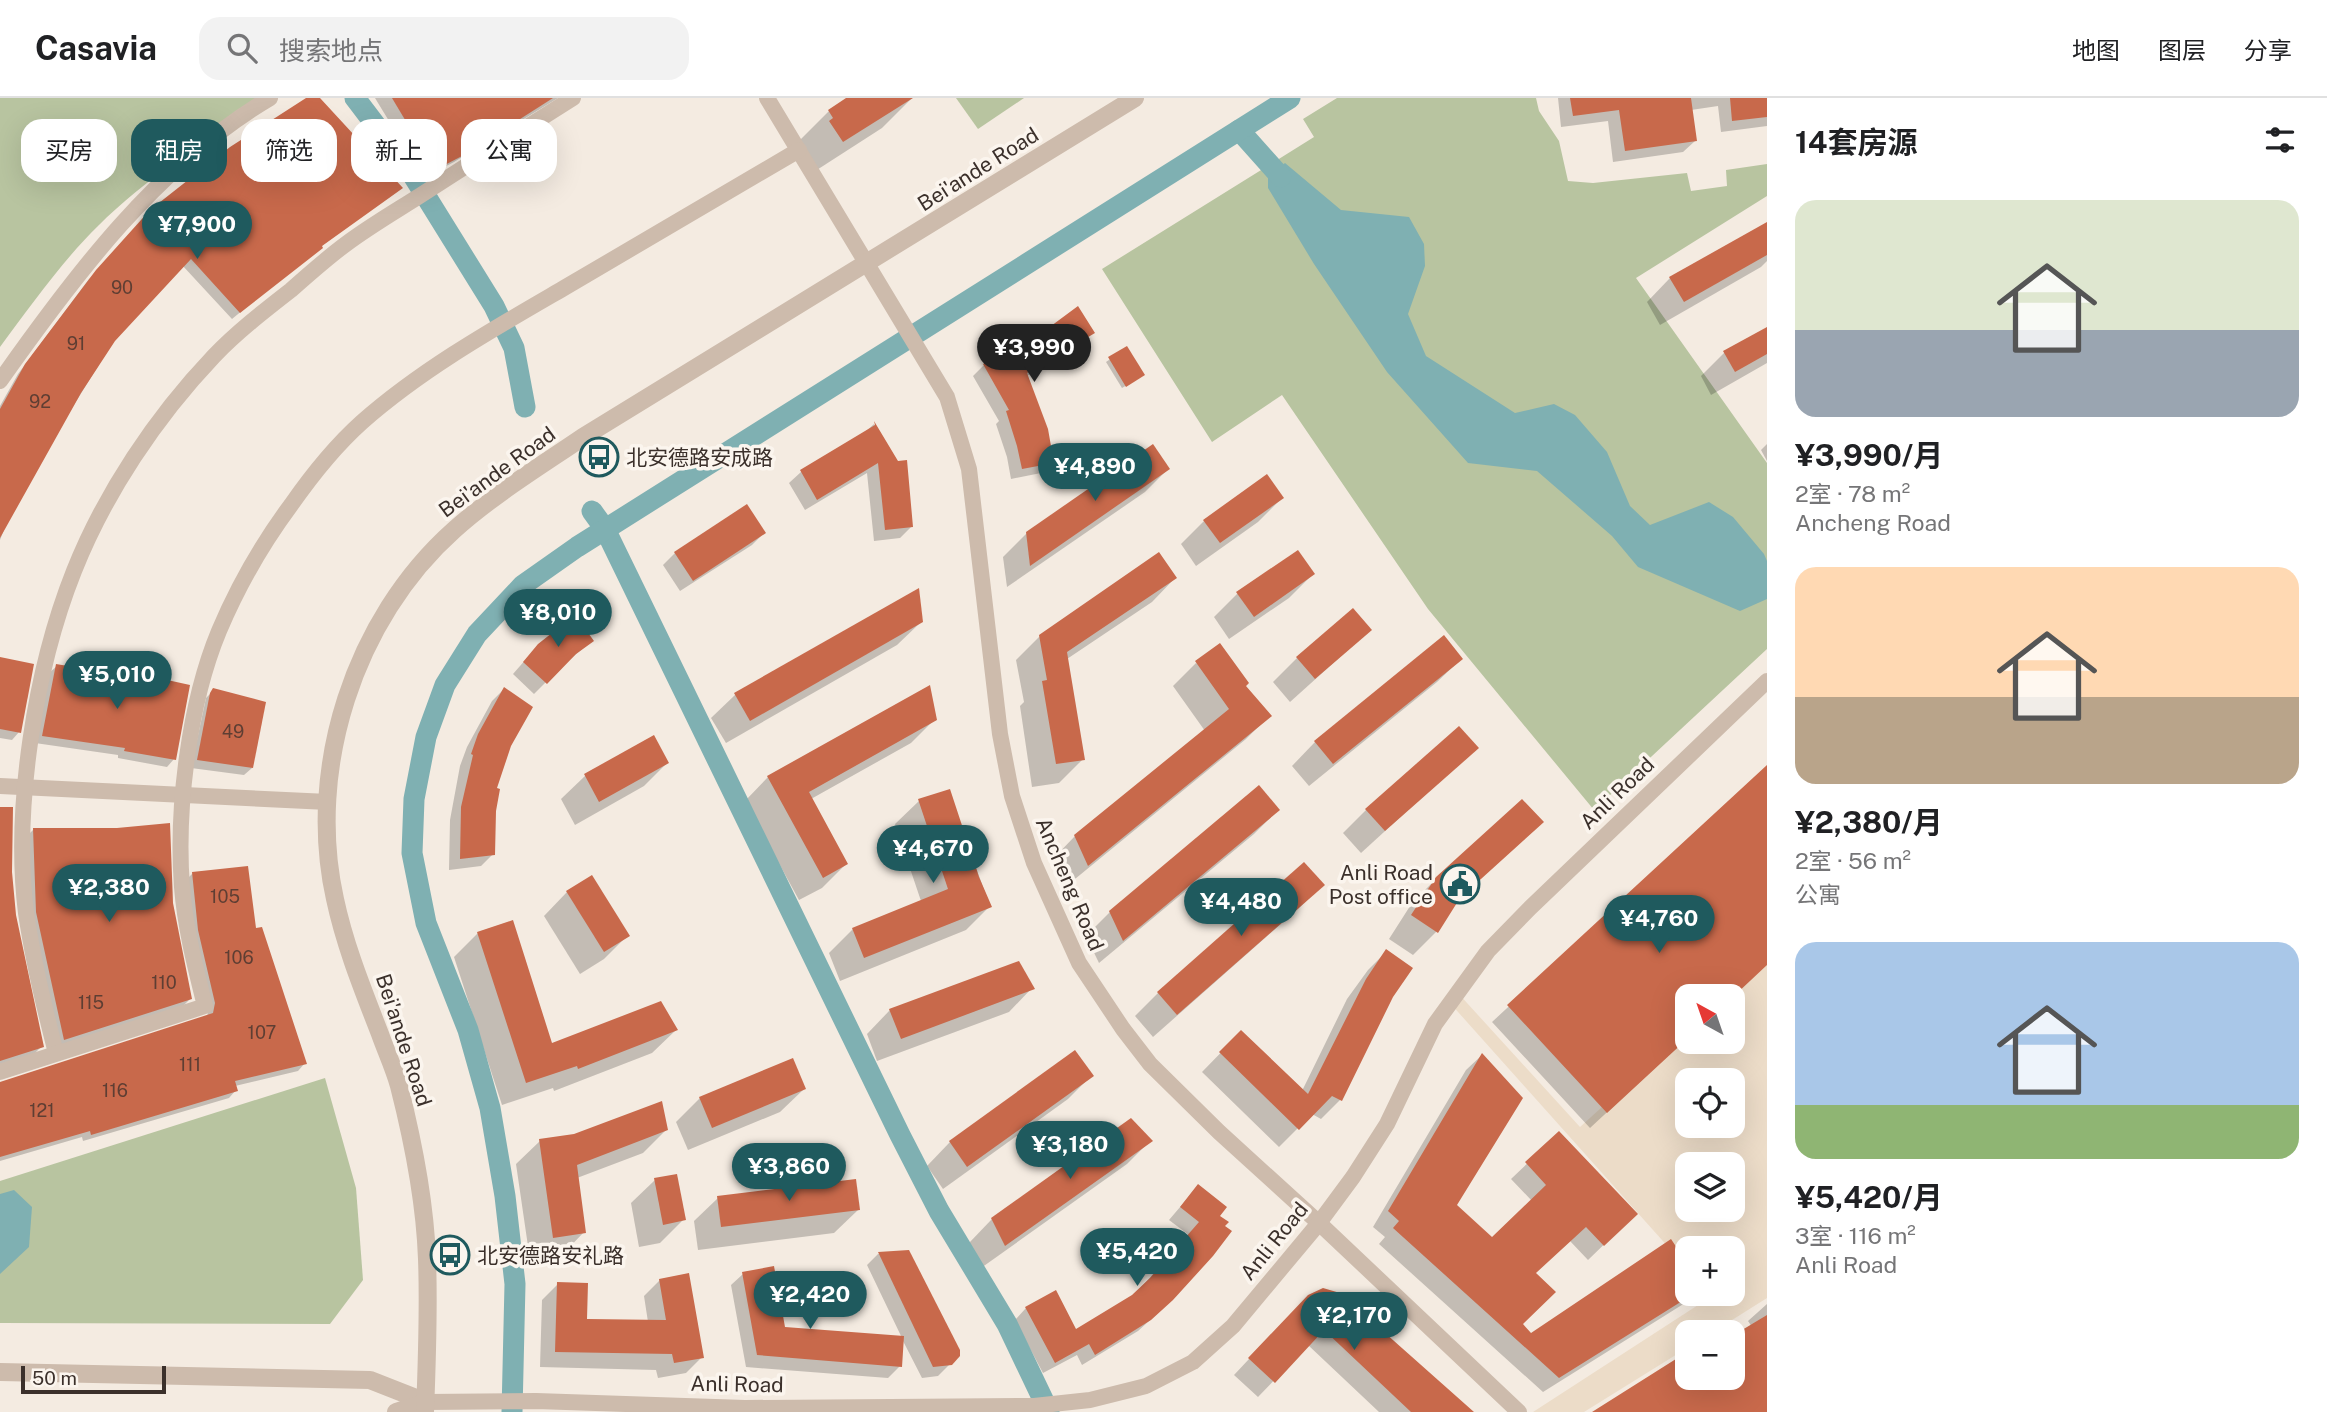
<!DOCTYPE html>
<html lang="zh">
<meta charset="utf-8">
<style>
body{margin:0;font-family:"Public Sans","Noto Sans SC",sans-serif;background:#f2f2f2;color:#202124;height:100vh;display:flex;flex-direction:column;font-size:26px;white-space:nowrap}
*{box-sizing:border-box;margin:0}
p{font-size:23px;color:#757577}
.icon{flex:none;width:38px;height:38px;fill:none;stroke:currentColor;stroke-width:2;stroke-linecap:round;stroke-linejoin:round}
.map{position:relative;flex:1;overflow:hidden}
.drawer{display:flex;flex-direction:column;background:#fff;width:560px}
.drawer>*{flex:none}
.banner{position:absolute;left:21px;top:21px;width:665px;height:63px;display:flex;gap:14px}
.needle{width:46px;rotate:320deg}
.buttons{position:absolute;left:1675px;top:886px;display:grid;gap:14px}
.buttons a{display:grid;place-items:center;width:70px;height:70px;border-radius:14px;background:#fff;box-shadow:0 7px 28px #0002;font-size:35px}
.scale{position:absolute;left:21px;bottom:18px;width:145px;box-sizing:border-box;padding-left:7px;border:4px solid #3b302b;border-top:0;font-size:19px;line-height:24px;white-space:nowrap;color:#3b302b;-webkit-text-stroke:5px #fbf5ee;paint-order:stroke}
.price{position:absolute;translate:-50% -60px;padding:0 16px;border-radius:24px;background:#1f5a5e;color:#fff;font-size:23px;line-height:46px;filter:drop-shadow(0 2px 4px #0008)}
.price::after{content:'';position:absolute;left:50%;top:42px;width:21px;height:16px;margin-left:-10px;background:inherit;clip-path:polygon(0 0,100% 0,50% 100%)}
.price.on{background:#222;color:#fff}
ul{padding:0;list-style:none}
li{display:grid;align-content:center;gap:14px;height:371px;padding:0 28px}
li span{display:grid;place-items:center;height:217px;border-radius:21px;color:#555}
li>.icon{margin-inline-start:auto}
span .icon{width:126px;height:126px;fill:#fffc;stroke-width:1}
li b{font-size:30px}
h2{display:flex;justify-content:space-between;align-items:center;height:84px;padding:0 28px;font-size:30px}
.pill{padding:0 24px;border-radius:21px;background:#fff;box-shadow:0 7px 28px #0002;font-size:24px;line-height:63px}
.pill.on{background:#1f5a5e;color:#fff}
header{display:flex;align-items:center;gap:42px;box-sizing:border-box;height:98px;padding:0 35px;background:#fff;border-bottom:2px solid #e0e0e0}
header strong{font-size:33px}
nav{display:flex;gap:38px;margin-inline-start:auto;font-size:24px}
.search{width:490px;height:63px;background:#f2f2f2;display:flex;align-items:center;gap:18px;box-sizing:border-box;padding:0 24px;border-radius:21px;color:#757577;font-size:26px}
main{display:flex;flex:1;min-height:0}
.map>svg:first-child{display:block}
.green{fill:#b8c4a0}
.plaza{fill:#ecdcc8;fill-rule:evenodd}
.water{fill:#7fb0b2}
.shadow{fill:#0003}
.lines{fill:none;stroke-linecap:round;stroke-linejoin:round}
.canal{stroke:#7fb0b2;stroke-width:21}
.building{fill:#c8694b}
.minor{stroke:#cdbbac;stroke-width:16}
.tertiary{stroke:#cdbbac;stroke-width:18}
.labels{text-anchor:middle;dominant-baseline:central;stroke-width:7;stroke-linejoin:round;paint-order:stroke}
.number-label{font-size:18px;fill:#5e3e33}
.street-label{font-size:21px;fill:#3b302b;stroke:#fbf5ee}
.poi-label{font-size:21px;fill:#3b302b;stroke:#fbf5ee;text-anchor:start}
</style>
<header>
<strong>Casavia</strong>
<div class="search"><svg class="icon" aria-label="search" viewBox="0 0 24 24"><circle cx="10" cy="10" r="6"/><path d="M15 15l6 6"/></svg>搜索地点</div>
<nav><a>地图</a><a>图层</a><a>分享</a></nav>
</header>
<main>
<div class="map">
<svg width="1767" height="1314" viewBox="0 0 1767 1314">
<rect width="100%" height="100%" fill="#f4ebe1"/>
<!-- green -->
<g class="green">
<path d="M0 0H269C210 39 149 78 98 128 63 162 29 210 0 249Z"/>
<path d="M956 0H1024L978 31Z"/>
<path d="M1337 0H1536L1539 13 1559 43 1568 83 1593 85 1687 75 1691 93 1727 88 1726 72 1767 66V98L1636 180 1767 365V551L1594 712 1428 511 1282 297 1212 344 1102 171 1314 39 1303 21Z"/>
<path d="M325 980 356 1090 363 1182 330 1226 0 1225V1083Z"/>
</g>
<!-- plaza -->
<path class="plaza" d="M1767 859V1200L1713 1234H1687V1250L1584 1314H1533L1712 1198 1710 1195H1732V1150H1687V1170L1450 905 1457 894 1580 1029 1687 932V943H1732V898ZM1687 982H1732V1027H1687ZM1687 1066H1732V1111H1687Z"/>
<!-- water -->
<g class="water">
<path d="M1285 65 1341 112 1409 119 1424 146 1425 168 1408 216 1426 258 1515 315 1554 306 1575 317 1607 354 1630 408 1650 427 1709 404 1733 419 1764 456 1767 463V501L1740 513 1638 469 1612 438 1537 373 1468 365 1387 274 1314 166 1268 90V78Z"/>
<path d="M14 1092 32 1109 29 1149 0 1176V1096Z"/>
</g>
<!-- shadow -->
<g class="shadow">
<path d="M309 0H318L400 90 320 149 232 221 182 167 114 242 48 349 7 424 0 442V308L18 276 89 181Z"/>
<path d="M375 0H558L454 64 427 78 392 21 389 23Z"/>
<path d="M850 0H912L882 30 809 77 795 47 829 13Z"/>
<path d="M1558 0H1767V28L1721 34 1718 8 1691 12 1695 43 1683 54 1613 64 1608 23 1561 29Z"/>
<path d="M1767 126V163L1761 169 1660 227 1647 204 1670 180Z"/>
<path d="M1767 231V265L1711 297 1701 278 1724 255Z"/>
<path d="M1092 234 1082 245 1027 278 1052 364 1041 375 1011 381 1007 359 996 326 999 323 973 278 984 267Z"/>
<path d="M1126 250 1139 280 1122 290 1106 264Z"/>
<path d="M874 326 897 365 912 428 900 440 874 443 867 375 805 412 789 385 801 374 863 336Z"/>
<path d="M1767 346V363L1761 352Z"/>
<path d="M1168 371 1145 394 1007 489 1003 459 1027 435Z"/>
<path d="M1282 400 1258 424 1196 468 1181 446 1204 423Z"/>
<path d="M764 435 752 447 680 493 663 467 675 455Z"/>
<path d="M1313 476 1289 500 1229 541 1214 519 1237 496Z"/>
<path d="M1175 480 1152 504 1067 561 1083 661 1059 685 1032 689 1020 608 1024 604 1016 562 1040 538Z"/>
<path d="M1353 512 1370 532 1290 604 1273 584 1297 560Z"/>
<path d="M921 524 897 547 726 645 711 620 735 597Z"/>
<path d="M592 543 563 567 534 596 513 576 527 560Z"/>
<path d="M0 561 19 634 12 642 0 640Z"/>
<path d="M1461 561 1437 584 1309 688 1292 668 1315 644Z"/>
<path d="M1196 565 1244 588 1269 618 1246 641 1064 790 1052 762 1075 738 1205 633 1173 588Z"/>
<path d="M57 568 137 581 141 578 174 661 167 669 118 660V657L35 645 49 575Z"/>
<path d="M504 591 510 647 495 691 493 756 481 768 449 772 450 722 460 668 467 649 492 603Z"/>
<path d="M214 592 252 670 244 677 191 670 206 600Z"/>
<path d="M935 621 911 645 811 701 846 766 822 790 799 802 745 703 768 679Z"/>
<path d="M653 640 667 665 644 688 575 727 561 701 585 678Z"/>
<path d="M1476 650 1361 755 1343 735 1366 712Z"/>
<path d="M1767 669V866L1732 898H1687V940L1590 1030 1492 924Z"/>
<path d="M948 693 990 808 966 832 840 883 829 855 853 831 921 803 895 726 919 703Z"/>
<path d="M0 711 10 774 14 817 42 948 34 956 0 968Z"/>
<path d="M1278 712 1254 736 1099 865 1086 838 1110 814Z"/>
<path d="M1542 724 1455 804 1437 833 1413 857 1389 841 1412 805 1437 780Z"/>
<path d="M34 731 171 806 191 900 183 908 56 949 30 822 26 739Z"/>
<path d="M193 775 255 832 305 965 298 973 235 988 236 992 229 1000 83 1043 82 1039 0 1063V986L207 919 208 914 185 783Z"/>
<path d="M1322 787 1299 810 1153 939 1135 918 1158 895Z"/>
<path d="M567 794 627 838 604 861 580 876 544 818Z"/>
<path d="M478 835 551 947 676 932 652 955 554 993 553 990 502 1007 454 859Z"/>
<path d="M1386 854 1392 898 1340 1002 1321 1021 1312 1016 1279 1049 1202 974 1241 934 1302 993 1347 901 1368 872Z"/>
<path d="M1032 890 1009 914 877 963 867 936 890 912Z"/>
<path d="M1482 957 1455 1107 1492 1141 1532 1103 1511 1081 1559 1035 1620 1131 1588 1162 1570 1143 1534 1175 1521 1226 1530 1237 1687 1168V1195H1695L1685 1205 1543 1294 1379 1146 1385 1139 1373 1129 1466 972Z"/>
<path d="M1091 978 1068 1001 943 1091 927 1068 950 1044Z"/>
<path d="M804 991 780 1014 688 1052 676 1024 700 1000Z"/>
<path d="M666 1032 643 1055 577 1080 584 1134 561 1158 530 1162 516 1066 540 1043Z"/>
<path d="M1150 1043 1127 1066 981 1170 969 1145 992 1121Z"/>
<path d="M655 1082 684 1121 660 1145 639 1149 631 1105Z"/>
<path d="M1198 1088 1225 1109 1159 1214 1138 1233 1082 1267 1077 1257 1043 1275 1015 1222 1026 1210 1075 1233 1133 1198 1189 1137 1169 1122Z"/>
<path d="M718 1100 858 1112 834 1135 698 1152 694 1123Z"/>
<path d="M908 1153 958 1258 938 1278 922 1280 902 1241 900 1268 888 1280 746 1269 731 1187 743 1176 784 1230 902 1240 867 1167 878 1156Z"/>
<path d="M660 1182 702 1259 686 1275 658 1280 656 1272 540 1269 542 1202 558 1186 585 1222 648 1224 644 1198Z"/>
<path d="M1329 1192 1466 1314H1379L1308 1247 1258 1299 1234 1277 1292 1215Z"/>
<path d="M1767 1206V1314H1598L1687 1256V1279H1732V1234H1722L1735 1226 1740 1236 1752 1229 1748 1223Z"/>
</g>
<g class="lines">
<!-- canal -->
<g class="canal">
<path d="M355 0 409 71 494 208 514 250 525 309"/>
<path d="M1239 32 1281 79"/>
<path d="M592 413 605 431 900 1037 939 1113 1007 1226 1049 1314"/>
<path d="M512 1314 515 1186 505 1098 490 1010 468 932 426 825 412 755 414 701 426 639 445 587 477 536 523 487 577 449 1290 0"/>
</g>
</g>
<!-- building -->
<g class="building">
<path d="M306 0H320L403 90 322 148 323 150 240 215 191 161 115 243 81 295 0 440V311L25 266 96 172 150 112 230 49Z"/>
<path d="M392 0H553L464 57 435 72Z"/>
<path d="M846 0H913L843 44 829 23 833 20 828 12Z"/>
<path d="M1570 0H1691L1697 43 1625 53 1619 12 1573 18Z"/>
<path d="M1730 0H1767V19L1732 23Z"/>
<path d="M1767 124V157L1684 204 1669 179Z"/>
<path d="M1078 208 1095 235 1027 275 1048 331 1054 365 1022 371 1017 348 1006 313 1009 312 983 266 1051 228Z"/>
<path d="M1767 229V256L1735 274 1723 253Z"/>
<path d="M1127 248 1145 277 1126 289 1108 259Z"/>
<path d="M874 323 898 363 907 362 913 429 885 432 878 365 817 402 800 372 875 327Z"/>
<path d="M1153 346 1170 371 1030 468 1026 434Z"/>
<path d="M1267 376 1284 400 1220 445 1203 422Z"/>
<path d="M747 406 766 435 693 483 674 454Z"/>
<path d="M1298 452 1315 476 1254 519 1236 494Z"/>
<path d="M1159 454 1177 480 1067 554 1085 662 1056 666 1042 583 1047 582 1039 537Z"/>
<path d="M919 490 923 524 750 623 734 595Z"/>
<path d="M1353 510 1372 532 1315 581 1296 559Z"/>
<path d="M575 517 594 543 576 556 547 586 523 564 538 546Z"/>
<path d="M1444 537 1463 561 1333 666 1314 643Z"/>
<path d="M1220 545 1249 585 1246 588 1272 618 1088 768 1074 737 1229 611 1195 563Z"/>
<path d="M0 559 34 566 21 635 0 631Z"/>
<path d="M56 566 139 580 140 576 190 587 176 662 124 653 125 650 42 638Z"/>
<path d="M930 587 937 622 809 694 848 766 823 780 767 678Z"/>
<path d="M504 589 533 609 511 648 497 690 500 691 496 713 495 757 460 761 461 709 473 657 471 656 478 636Z"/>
<path d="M213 590 266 604 253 670 197 662 210 595Z"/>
<path d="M1459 628 1479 650 1385 733 1365 711Z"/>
<path d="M654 637 669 665 599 704 584 676Z"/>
<path d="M1767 667V867L1734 898H1687V941L1607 1015 1507 907Z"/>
<path d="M1259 687 1280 712 1123 843 1109 813Z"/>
<path d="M950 691 979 779 992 809 864 860 852 830 948 791 918 701Z"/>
<path d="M1522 701 1544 724 1460 800 1438 835 1411 817 1436 779Z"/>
<path d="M0 709H13L12 774 16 817 44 949 0 963Z"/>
<path d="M170 725 173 805 192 901 64 942 36 814 33 730H117Z"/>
<path d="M1304 764 1325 787 1177 917 1157 894Z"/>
<path d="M248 768 256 830 262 829 307 966 235 983 238 993 91 1037 90 1033 0 1059V984L213 915 215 905 198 832 192 774Z"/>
<path d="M592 777 630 838 604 854 566 793Z"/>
<path d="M513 822 552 945 661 903 678 932 578 971 577 968 526 985 477 834Z"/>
<path d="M1386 851 1413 870 1393 899 1342 1003 1332 998 1299 1032 1219 954 1241 932 1308 996 1366 881Z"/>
<path d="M1019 863 1035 891 901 941 889 911Z"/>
<path d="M1075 952 1094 978 967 1069 949 1043Z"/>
<path d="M1482 955 1523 1000 1457 1107 1492 1139 1546 1087 1525 1064 1559 1033 1638 1116 1604 1148 1586 1129 1536 1175 1556 1194 1523 1226 1531 1235 1671 1141 1687 1165V1200L1559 1280 1393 1130 1399 1123 1388 1113Z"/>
<path d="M793 960 806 991 712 1030 699 999Z"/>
<path d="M662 1003 668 1032 577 1067 586 1135 553 1140 539 1041 574 1036Z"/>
<path d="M1131 1020 1153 1043 1005 1148 991 1120Z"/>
<path d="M677 1076 686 1122 663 1127 654 1080Z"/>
<path d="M856 1081 860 1112 721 1129 717 1098Z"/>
<path d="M1198 1086 1227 1109 1220 1118 1229 1124 1225 1128 1232 1133 1213 1158 1173 1202 1151 1222 1095 1257 1089 1246 1055 1265 1025 1209 1056 1192 1076 1231 1132 1197 1150 1180 1199 1124 1180 1109Z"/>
<path d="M909 1152 960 1252V1258L952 1267 933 1269 878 1154Z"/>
<path d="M774 1168 785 1229 904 1238 902 1269 757 1257 742 1174Z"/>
<path d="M689 1175 704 1260 674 1265 672 1256 555 1254 557 1184 588 1185 587 1221 666 1222 659 1181Z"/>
<path d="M1323 1190 1340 1195 1474 1314H1411L1324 1232 1275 1285 1248 1260 1308 1197Z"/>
<path d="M1767 1217V1314H1592L1687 1254V1279H1732V1238Z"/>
</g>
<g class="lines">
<!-- minor -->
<g class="minor">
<path d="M767 0 947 299 969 371 1000 636 1012 698 1034 765 1079 865 1123 931 1150 966 1219 1034 1319 1125 1519 1314"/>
<path d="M0 283C74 178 157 67 270 0"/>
<path d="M0 688 328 704"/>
<path d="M56 955C44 909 33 862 26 815 13 710 35 571 74 473 105 395 156 319 214 258 237 234 264 213 291 192 309 176 327 160 346 146 370 128 396 113 421 97 472 64 522 32 573 0"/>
<path d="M0 974 205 908C195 868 185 829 182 789 176 711 189 605 219 533 238 488 262 446 291 407 312 377 334 349 362 324 422 271 495 230 564 190 643 144 721 98 799 52"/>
<path d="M426 1304 536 1303 745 1310 1034 1308 1090 1302 1146 1288 1193 1264 1233 1228 1319 1125 1353 1079 1387 1026 1435 926 1488 853 1530 810 1767 583"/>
</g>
<!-- tertiary -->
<g class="tertiary">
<path d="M0 1274 370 1282 426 1304"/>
<path d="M396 1314 426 1304"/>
<path d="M425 1314C427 1263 429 1212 427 1161 425 1103 413 1043 399 988 394 970 386 953 380 936 363 892 345 848 335 801 306 671 354 521 454 432 493 397 539 369 583 339L1135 0"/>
</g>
</g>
<!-- icons -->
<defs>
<symbol id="bus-ring" viewBox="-11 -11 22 22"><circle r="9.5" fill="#fbf5ee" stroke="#1f5a5e" stroke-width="1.5"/><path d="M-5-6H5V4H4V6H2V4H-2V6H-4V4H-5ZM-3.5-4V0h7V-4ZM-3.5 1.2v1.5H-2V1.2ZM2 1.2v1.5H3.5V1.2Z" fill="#1f5a5e"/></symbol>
<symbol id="civic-ring" viewBox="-11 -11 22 22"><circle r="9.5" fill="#fbf5ee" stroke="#1f5a5e" stroke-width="1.5"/><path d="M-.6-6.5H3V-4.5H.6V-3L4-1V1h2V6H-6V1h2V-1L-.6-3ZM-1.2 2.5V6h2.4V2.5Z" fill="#1f5a5e"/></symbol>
</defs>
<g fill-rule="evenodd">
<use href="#bus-ring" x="577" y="337" width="44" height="44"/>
<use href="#civic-ring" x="1438" y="764" width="44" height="44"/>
<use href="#bus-ring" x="428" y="1135" width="44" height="44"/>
</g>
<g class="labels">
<!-- number labels -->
<g class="number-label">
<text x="122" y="189">90</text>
<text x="76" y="245">91</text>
<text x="40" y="303">92</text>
<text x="233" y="633">49</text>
<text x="225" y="798">105</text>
<text x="239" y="859">106</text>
<text x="164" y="884">110</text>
<text x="91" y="904">115</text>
<text x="262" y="934">107</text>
<text x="190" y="966">111</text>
<text x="115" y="992">116</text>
<text x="42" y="1012">121</text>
</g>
<!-- street labels -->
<g class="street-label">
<text transform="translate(978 71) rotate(-32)">Bei'ande Road</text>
<text transform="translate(497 374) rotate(-36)">Bei'ande Road</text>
<text transform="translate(1617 695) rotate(-44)">Anli Road</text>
<text transform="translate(1070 786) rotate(67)">Ancheng Road</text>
<text transform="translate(404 942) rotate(72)">Bei'ande Road</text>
<text transform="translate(1274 1143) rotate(-51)">Anli Road</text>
<text transform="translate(737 1286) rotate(1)">Anli Road</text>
</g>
<!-- poi labels -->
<g class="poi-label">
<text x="626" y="359">北安德路安成路</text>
<text x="1433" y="774" text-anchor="end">Anli Road<tspan x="1433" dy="24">Post office</tspan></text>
<text x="477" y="1157">北安德路安礼路</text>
</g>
</g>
</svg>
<div class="buttons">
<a><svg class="needle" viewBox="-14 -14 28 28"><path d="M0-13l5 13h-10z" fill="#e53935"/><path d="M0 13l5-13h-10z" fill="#757577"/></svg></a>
<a><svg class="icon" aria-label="locate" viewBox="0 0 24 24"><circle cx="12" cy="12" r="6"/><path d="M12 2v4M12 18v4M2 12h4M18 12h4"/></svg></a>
<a><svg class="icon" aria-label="layers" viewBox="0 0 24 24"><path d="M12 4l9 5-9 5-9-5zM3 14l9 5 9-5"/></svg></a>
<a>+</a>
<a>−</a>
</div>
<div class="scale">50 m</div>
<b class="price" style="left:197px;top:163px">¥7,900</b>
<b class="price on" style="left:1034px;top:286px">¥3,990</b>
<b class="price" style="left:1095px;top:405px">¥4,890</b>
<b class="price" style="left:558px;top:551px">¥8,010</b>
<b class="price" style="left:117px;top:613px">¥5,010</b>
<b class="price" style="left:933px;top:787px">¥4,670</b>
<b class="price" style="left:109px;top:826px">¥2,380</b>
<b class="price" style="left:1241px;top:840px">¥4,480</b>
<b class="price" style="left:1659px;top:857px">¥4,760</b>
<b class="price" style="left:1070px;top:1083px">¥3,180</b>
<b class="price" style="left:789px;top:1105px">¥3,860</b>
<b class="price" style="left:1137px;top:1190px">¥5,420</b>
<b class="price" style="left:810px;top:1233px">¥2,420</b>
<b class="price" style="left:1354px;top:1254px">¥2,170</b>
<div class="banner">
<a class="pill">买房</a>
<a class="pill on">租房</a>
<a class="pill">筛选</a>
<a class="pill">新上</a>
<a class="pill">公寓</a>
</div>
</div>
<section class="drawer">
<h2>14套房源<svg class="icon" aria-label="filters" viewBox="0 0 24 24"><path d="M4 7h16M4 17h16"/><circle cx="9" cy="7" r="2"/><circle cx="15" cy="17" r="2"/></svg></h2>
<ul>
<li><span style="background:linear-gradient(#dfe7d0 60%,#9aa5b1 0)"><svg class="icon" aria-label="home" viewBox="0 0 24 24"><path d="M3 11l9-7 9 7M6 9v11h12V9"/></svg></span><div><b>¥3,990/月</b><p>2室 · 78 m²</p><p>Ancheng Road</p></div></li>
<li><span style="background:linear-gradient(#ffd9b3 60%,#b9a48a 0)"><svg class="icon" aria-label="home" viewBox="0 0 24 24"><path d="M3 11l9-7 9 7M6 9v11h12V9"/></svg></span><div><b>¥2,380/月</b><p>2室 · 56 m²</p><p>公寓</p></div></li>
<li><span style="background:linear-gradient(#a9c7e8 75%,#8fb573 0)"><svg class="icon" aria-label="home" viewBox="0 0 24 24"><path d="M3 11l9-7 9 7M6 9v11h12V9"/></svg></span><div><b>¥5,420/月</b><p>3室 · 116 m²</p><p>Anli Road</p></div></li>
</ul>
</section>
</main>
